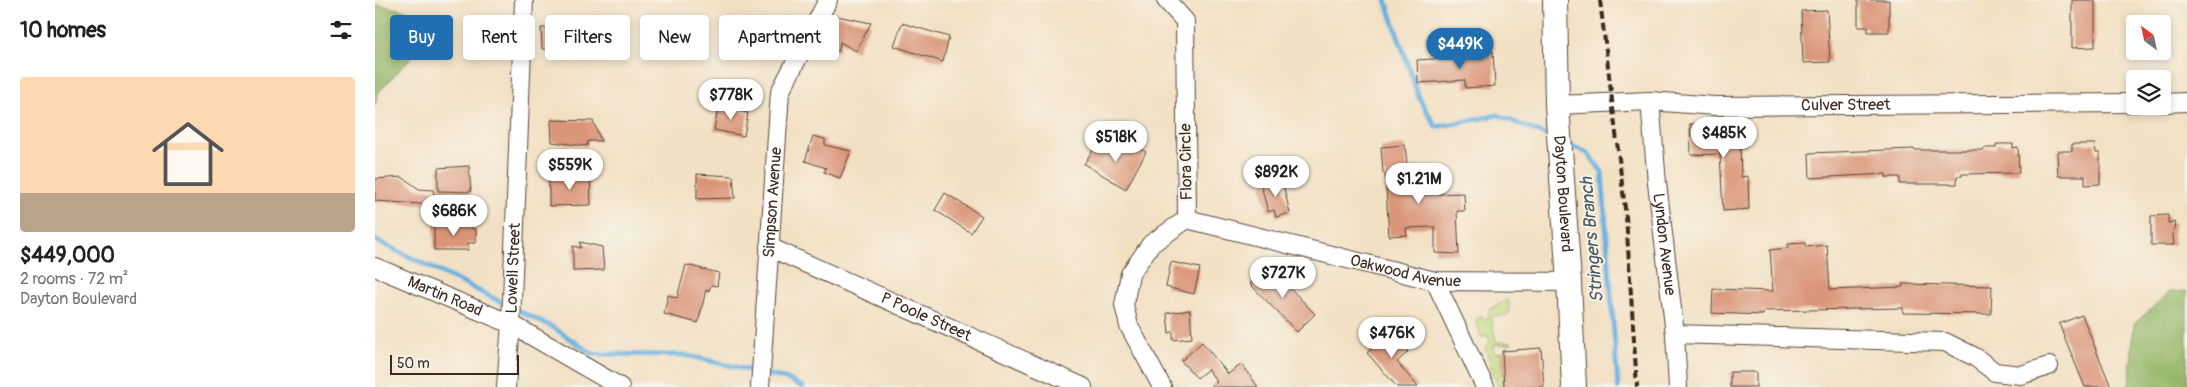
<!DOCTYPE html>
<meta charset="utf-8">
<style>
body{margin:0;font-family:Pangolin,sans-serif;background:#f2f2f2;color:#202124;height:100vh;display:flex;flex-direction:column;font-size:19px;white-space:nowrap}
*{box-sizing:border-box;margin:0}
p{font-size:16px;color:#757577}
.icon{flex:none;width:28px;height:28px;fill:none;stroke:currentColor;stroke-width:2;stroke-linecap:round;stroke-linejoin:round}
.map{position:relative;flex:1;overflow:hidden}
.details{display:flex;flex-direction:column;background:#fff;width:375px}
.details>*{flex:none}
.hud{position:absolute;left:15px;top:15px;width:475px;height:45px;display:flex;gap:10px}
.needle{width:32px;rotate:327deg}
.buttons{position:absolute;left:1751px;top:15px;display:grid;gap:10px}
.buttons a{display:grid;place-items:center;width:45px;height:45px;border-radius:5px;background:#fff;box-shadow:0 2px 8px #0003;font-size:25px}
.scale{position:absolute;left:15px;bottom:12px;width:129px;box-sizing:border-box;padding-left:5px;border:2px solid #3b2a1e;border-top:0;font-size:14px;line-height:18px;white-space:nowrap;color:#3b2a1e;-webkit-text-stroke:4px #f7f3e8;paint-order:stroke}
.price{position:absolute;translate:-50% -42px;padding:0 11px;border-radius:18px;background:#fff;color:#222;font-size:16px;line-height:32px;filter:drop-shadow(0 1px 2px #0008)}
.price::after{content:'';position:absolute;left:50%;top:30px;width:15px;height:11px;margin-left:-8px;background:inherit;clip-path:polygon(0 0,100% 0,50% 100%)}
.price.selected{background:#1f6fb2;color:#fff}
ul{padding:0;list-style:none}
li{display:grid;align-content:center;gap:10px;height:265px;padding:0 20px}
li span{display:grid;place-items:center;height:155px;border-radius:5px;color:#555}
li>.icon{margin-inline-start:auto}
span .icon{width:90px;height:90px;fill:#fffc;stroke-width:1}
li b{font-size:21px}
h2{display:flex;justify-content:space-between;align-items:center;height:60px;padding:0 20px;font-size:21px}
.chip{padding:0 18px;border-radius:5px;background:#fff;box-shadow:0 2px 8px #0003;font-size:18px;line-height:45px}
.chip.selected{background:#1f6fb2;color:#fff}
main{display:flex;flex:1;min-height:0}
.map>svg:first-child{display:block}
.green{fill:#bed77b;stroke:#7c804c}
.forest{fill:#96b86b;stroke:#687144}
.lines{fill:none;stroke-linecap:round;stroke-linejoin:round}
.stream{stroke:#68b0df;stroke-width:5}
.building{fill:#da9578}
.minor-casing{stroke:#564537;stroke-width:20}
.secondary-casing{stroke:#564537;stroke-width:26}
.minor{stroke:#fff;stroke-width:18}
.secondary{stroke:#fff;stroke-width:24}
.rail{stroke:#3b2a1e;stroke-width:4;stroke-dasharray:8 4;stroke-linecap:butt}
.labels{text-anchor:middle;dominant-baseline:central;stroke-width:4;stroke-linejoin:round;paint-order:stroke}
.street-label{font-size:16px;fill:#3b2a1e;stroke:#f7f3e8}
.water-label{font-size:18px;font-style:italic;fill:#4b5962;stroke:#f7f3e8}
</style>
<main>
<section class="details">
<h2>10 homes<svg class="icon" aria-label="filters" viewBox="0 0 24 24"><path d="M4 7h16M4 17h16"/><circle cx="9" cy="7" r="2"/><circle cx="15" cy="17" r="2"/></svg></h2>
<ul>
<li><span style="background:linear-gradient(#ffd9b3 75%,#b9a48a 0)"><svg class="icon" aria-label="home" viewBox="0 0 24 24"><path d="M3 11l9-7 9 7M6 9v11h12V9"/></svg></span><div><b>$449,000</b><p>2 rooms · 72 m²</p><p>Dayton Boulevard</p></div></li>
</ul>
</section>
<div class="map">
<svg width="1812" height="387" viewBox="0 0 1812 387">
<rect width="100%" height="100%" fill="#f7f3e8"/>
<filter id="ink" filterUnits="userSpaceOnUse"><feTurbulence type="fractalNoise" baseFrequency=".02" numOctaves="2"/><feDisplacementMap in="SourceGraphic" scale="10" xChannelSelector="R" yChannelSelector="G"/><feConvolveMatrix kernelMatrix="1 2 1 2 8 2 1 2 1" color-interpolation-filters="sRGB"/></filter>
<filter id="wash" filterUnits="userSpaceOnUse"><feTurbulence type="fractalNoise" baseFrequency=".0096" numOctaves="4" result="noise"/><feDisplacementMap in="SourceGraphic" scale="20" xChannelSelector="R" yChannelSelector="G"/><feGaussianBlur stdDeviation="1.12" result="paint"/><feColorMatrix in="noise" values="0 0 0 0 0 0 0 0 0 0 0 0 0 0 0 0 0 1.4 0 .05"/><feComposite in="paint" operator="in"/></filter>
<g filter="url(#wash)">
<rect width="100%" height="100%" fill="#f2e0c3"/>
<!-- green -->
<path class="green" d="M1131 300 1134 301V315L1116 317 1121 342H1136V344L1119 345 1120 353 1127 352 1129 387H1123L1110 347 1115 342 1113 336 1106 337 1101 320 1106 315 1110 320 1115 315 1113 311Z"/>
<!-- forest -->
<g class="forest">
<path d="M3 5 30 10 47 19 55 37 4 92 0 105V7Z"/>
<path d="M1812 291V387H1754L1759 324 1795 292Z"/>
</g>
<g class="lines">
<!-- stream -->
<g class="stream">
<path d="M1011 0 1044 98 1061 127 1123 115 1177 138"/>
<path d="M1192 144 1213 153 1227 172 1243 387"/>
<path d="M0 240 179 328 218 354 310 355 412 379 428 387"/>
</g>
</g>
<g id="blocks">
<!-- building -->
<g class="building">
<path d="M1483 0H1514V32H1493V27H1483Z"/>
<path d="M1697 0H1720V47L1697 48Z"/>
<path d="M1452 10 1455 62 1428 63 1426 11Z"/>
<path d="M457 15 496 23 481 51 465 42 464 51 443 47 444 40Z"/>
<path d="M527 23 574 37 568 62 519 46Z"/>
<path d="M198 27V30L205 29 206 42 199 43 198 49H167L166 28Z"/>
<path d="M1118 51 1120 86 1090 88V80L1043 83 1042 60 1089 57 1088 53Z"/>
<path d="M343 107 373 113 369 136 339 130Z"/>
<path d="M176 120 218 121 226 141H213L212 146 177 142Z"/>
<path d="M1365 122V129H1371V145H1365L1366 177 1373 176 1374 209 1348 211 1345 154 1316 155 1315 124Z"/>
<path d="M438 136 450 139V145L476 151 465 178 449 172 451 168 430 161Z"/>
<path d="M751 141 771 152 751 189 709 164 722 144 741 152Z"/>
<path d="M1621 144H1638V148L1643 147 1644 173 1587 174V176H1582V184H1525V177H1511V174L1435 178 1434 153 1539 149V150H1609V148H1621Z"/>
<path d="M1697 144H1720L1721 153H1725V184L1710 185V176H1683L1682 151H1697Z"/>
<path d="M1030 145 1035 195 1089 193 1090 211H1082L1084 254 1060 253V227L1031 228 1032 235 1014 236 1010 173H1008L1006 147Z"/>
<path d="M94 166 96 192 63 191V168Z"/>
<path d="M322 174 358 176 360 198 322 199Z"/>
<path d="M174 175 215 176 216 205 174 206Z"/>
<path d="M27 177 44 189 58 190 61 205 0 201V179Z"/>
<path d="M907 180 915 213 901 217 899 210 893 212 886 185Z"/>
<path d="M570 193 607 216 596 233 560 210Z"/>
<path d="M1793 215V223L1800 222 1798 235 1799 245H1776V216Z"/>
<path d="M59 224H95L97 229H101V243H93V250H59Z"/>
<path d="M205 242 227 247 229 270 198 271V246L206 248Z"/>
<path d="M1430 243 1431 247 1452 245 1455 290 1528 287V284L1617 286 1616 314 1528 313V308L1388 311V315L1337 313 1338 289 1398 291 1395 250 1413 248V244Z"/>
<path d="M796 262 825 268 819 294 791 287Z"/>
<path d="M311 265 344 273 342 286 336 285 334 291 331 290 323 323 289 314 293 295 302 298Z"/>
<path d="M894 266 940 314 922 332 875 284Z"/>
<path d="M815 310 817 338 798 340V332L794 333 792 313Z"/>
<path d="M1707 315 1736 387H1710L1684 324Z"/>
<path d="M1021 328 1034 342 1028 346 1033 352 1022 362 1043 387H1022L992 353Z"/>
<path d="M827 342 853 374 867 364 883 387H835L842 382 833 369 822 378 806 361Z"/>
<path d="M1166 348 1169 387H1129L1127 351Z"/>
<rect x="1355" y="372" width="26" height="15"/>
</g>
</g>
</g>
<g filter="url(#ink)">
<use href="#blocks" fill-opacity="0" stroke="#564537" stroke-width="1"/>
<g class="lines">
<defs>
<g id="minor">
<path id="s1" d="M1275 101 1282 183 1300 334 1303 387"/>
<path d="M1788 103 1812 102"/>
<path id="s2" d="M1182 105 1275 101 1340 106 1760 103"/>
<path id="s3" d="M812 219 1060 281 1194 282"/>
<path id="s4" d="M394 247 708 387"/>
<path id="s5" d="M0 267 136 324 245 387"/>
<path d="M1060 281 1110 387"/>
<path d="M1300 334 1570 342 1600 357 1620 372 1646 375 1674 366"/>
<path id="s6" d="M131 387 136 324 149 0"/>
<path id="s7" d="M385 387 405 92 453 0"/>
<path d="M787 387 754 326 749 305 755 274 776 244 812 219 810 21 791 0"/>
</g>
<g id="secondary">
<path id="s8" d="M1180 0 1182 105 1194 282 1199 387"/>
</g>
</defs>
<!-- minor casing -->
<use href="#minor" class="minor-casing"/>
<!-- secondary casing -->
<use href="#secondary" class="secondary-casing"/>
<!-- minor -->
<use href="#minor" class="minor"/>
<!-- secondary -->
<use href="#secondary" class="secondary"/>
<!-- rail -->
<path class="rail" d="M1225 0 1251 217 1262 387"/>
</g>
</g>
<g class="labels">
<!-- street labels -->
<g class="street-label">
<text stroke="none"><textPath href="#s2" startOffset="289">Culver Street</textPath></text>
<text transform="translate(811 162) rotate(-91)">Flora Circle</text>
<text stroke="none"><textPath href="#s8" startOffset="194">Dayton Boulevard</textPath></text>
<text stroke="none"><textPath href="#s7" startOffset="185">Simpson Avenue</textPath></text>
<text stroke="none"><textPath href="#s1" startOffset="144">Lyndon Avenue</textPath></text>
<text stroke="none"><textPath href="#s6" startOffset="119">Lowell Street</textPath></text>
<text stroke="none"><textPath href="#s3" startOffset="225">Oakwood Avenue</textPath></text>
<text stroke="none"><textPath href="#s5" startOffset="76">Martin Road</textPath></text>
<text stroke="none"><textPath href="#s4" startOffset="172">P Poole Street</textPath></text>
</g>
<!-- water labels -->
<g class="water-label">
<text transform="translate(1217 240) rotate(-95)">Stringers Branch</text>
</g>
</g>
</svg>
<div class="buttons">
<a><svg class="needle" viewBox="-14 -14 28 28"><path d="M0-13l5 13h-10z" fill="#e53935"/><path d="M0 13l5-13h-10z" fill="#757577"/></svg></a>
<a><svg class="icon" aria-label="layers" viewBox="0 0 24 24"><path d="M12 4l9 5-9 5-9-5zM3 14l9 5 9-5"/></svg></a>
</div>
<div class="scale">50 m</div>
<b class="price selected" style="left:1085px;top:70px">$449K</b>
<b class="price" style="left:356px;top:121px">$778K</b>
<b class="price" style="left:1349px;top:159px">$485K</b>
<b class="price" style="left:741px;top:163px">$518K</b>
<b class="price" style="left:195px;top:191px">$559K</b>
<b class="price" style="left:901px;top:198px">$892K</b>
<b class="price" style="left:1044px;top:205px">$1.21M</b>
<b class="price" style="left:79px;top:237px">$686K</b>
<b class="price" style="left:908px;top:299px">$727K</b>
<b class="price" style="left:1017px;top:359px">$476K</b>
<div class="hud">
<a class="chip selected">Buy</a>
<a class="chip">Rent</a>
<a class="chip">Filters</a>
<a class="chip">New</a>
<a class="chip">Apartment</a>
</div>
</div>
</main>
